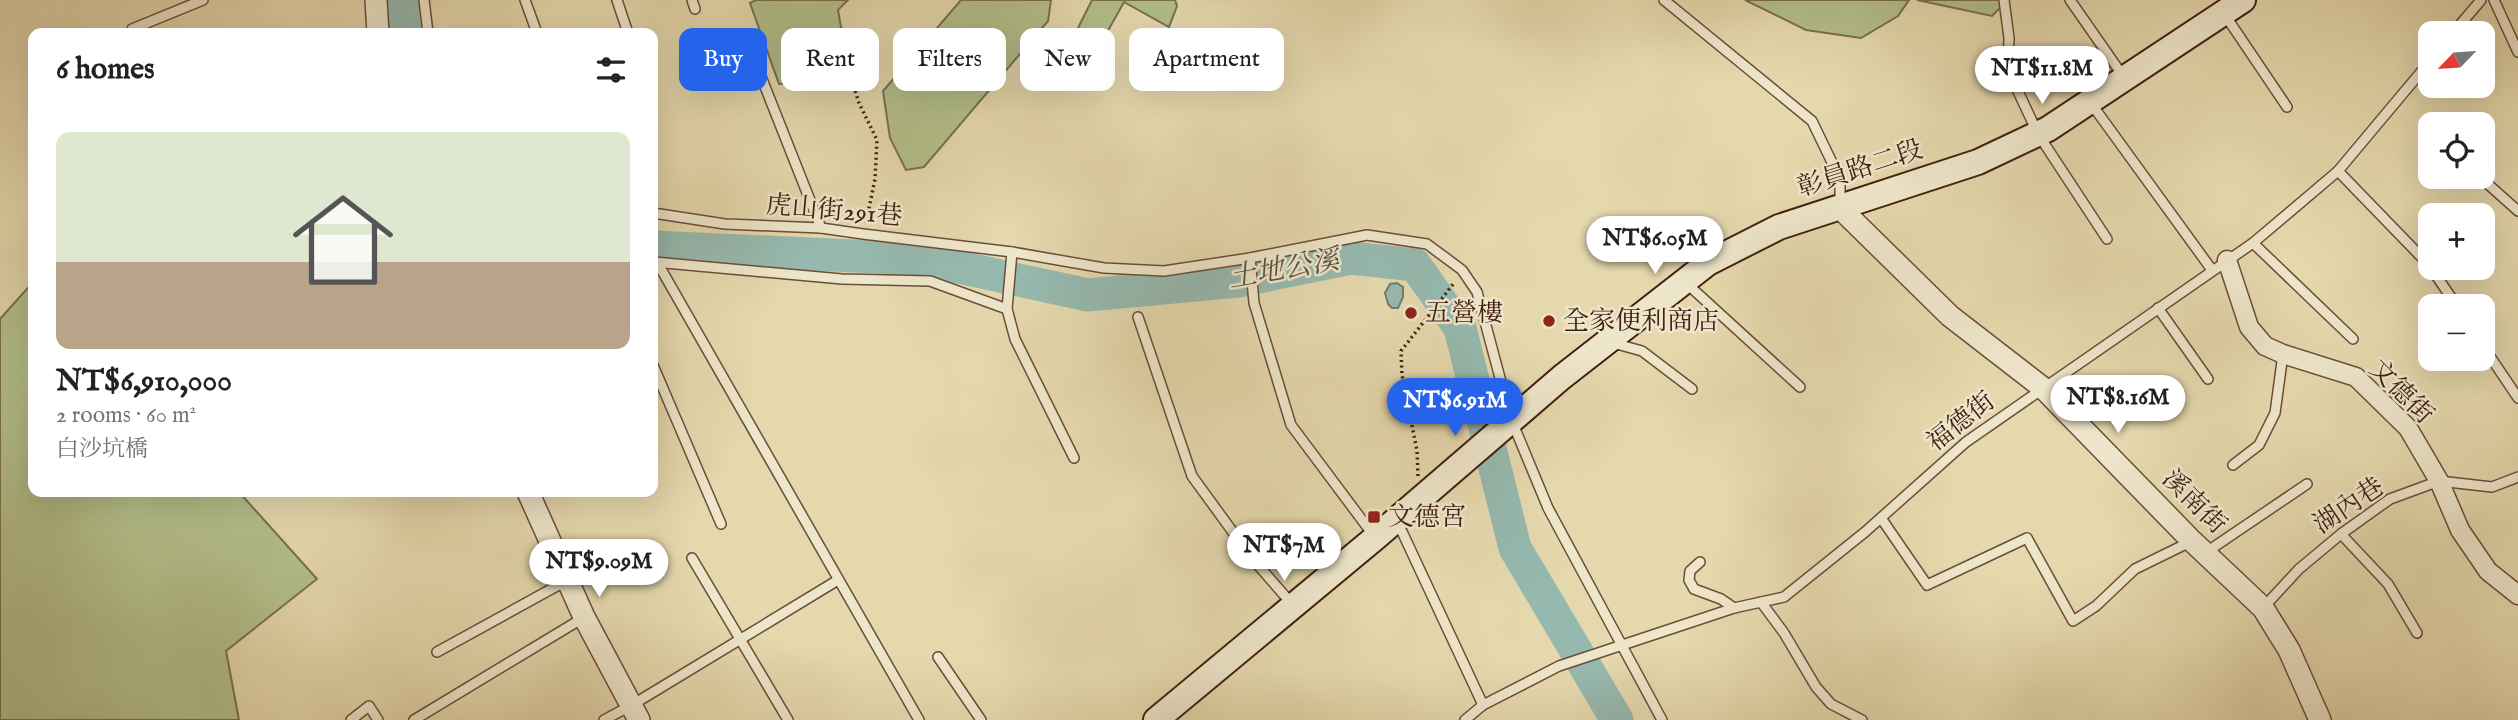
<!DOCTYPE html>
<meta charset="utf-8">
<style>
body{margin:0;font-family:"IM FELL English","Noto Serif TC",serif;background:#f6f6f6;color:#222;height:100vh;display:flex;flex-direction:column;font-size:26px;white-space:nowrap}
*{box-sizing:border-box;margin:0}
p{font-size:23px;color:#767676}
.icon{flex:none;width:38px;height:38px;fill:none;stroke:currentColor;stroke-width:2;stroke-linecap:round;stroke-linejoin:round}
.map{position:relative;flex:1;overflow:hidden}
.panel{position:absolute;left:28px;top:28px;width:630px;height:469px;display:flex;flex-direction:column;background:#fff;border-radius:14px;box-shadow:0 7px 28px #0002}
.panel>*{flex:none}
.hud{position:absolute;left:679px;top:28px;width:665px;height:63px;display:flex;gap:14px}
.needle{width:46px;rotate:245deg}
.buttons{position:absolute;left:2418px;top:21px;display:grid;gap:14px}
.buttons a{display:grid;place-items:center;width:77px;height:77px;border-radius:14px;background:#fff;box-shadow:0 7px 28px #0002;font-size:35px}
.price{position:absolute;translate:-50% -60px;padding:0 16px;border-radius:24px;background:#fff;color:#222;font-size:23px;line-height:46px;filter:drop-shadow(0 2px 4px #0008)}
.price::after{content:'';position:absolute;left:50%;top:42px;width:21px;height:16px;margin-left:-10px;background:inherit;clip-path:polygon(0 0,100% 0,50% 100%)}
.price.active{background:#2563eb;color:#fff}
ul{padding:0;list-style:none}
li{display:grid;align-content:center;gap:14px;height:371px;padding:0 28px}
li span{display:grid;place-items:center;height:217px;border-radius:14px;color:#555}
li>.icon{margin-inline-start:auto}
span .icon{width:126px;height:126px;fill:#fffc;stroke-width:1}
li b{font-size:30px}
h2{display:flex;justify-content:space-between;align-items:center;height:84px;padding:0 28px;font-size:30px}
.pill{padding:0 24px;border-radius:14px;background:#fff;box-shadow:0 7px 28px #0002;font-size:24px;line-height:63px}
.pill.active{background:#2563eb;color:#fff}
.map>svg:first-child{display:block}
.green{fill:#b3bf8b;stroke:#7a6f4f;stroke-width:2}
.water{fill:#96b9af;stroke:#747b71;stroke-width:2}
.lines{fill:none;stroke-linecap:round;stroke-linejoin:round}
.river{stroke:#96b9af;stroke-width:33}
.service-casing{stroke:#6b4d3a;stroke-width:12}
.minor-casing{stroke:#6b4d3a;stroke-width:21}
.tertiary-casing{stroke:#6b4d3a;stroke-width:24}
.secondary-casing{stroke:#421f13;stroke-width:28}
.path{stroke:#421f13;stroke-width:3.5;stroke-dasharray:2 3.5;stroke-linecap:butt}
.service{stroke:#eee6ca;stroke-width:9}
.minor{stroke:#eee6ca;stroke-width:18}
.tertiary{stroke:#eee6ca;stroke-width:21}
.secondary{stroke:#eee6ca;stroke-width:24}
.poi-dot{fill:#8f2418;stroke:#eee6ca;stroke-width:2.5}
.labels{text-anchor:middle;dominant-baseline:central;stroke-width:5;stroke-linejoin:round;paint-order:stroke}
.street-label{font-size:26px;fill:#421f13;stroke:#eee6ca}
.poi-label{font-size:26px;fill:#421f13;stroke:#eee6ca;text-anchor:start}
.water-label{font-size:28px;font-style:italic;fill:#5b4d42;stroke:#eee6ca}
</style>
<div class="map">
<svg width="2518" height="720" viewBox="0 0 2518 720">
<rect width="100%" height="100%" fill="#e5d8ad"/>
<filter id="stains"><feTurbulence type="fractalNoise" baseFrequency=".00286" numOctaves="4"/><feColorMatrix values="0 0 0 0 .2 0 0 0 0 .09 0 0 0 0 .02 0 0 0 .5 -.17"/></filter>
<radialGradient id="worn" r=".72"><stop offset=".6" stop-color="#630" stop-opacity="0"/><stop offset="1" stop-color="#630" stop-opacity=".3"/></radialGradient>
<!-- green -->
<g class="green">
<path d="M756 0H848L838 10 850 78 779 84 750 3Z"/>
<path d="M961 0H1051L1048 21 924 167 906 170 890 138 883 91Z"/>
<path d="M1092 0H1175L1177 6 1169 27 1124 2 1081 79 1058 68Z"/>
<path d="M1745 0H1909L1898 16 1861 38 1806 30Z"/>
<path d="M1917 0H2008L1992 16Z"/>
<path d="M33 282V492H239L317 579 226 651 239 720H0V319Z"/>
</g>
<!-- water -->
<path class="water" d="M1397 283 1403 287V297L1398 308H1392L1388 304 1385 293 1390 284Z"/>
<g class="lines">
<!-- river -->
<g class="river">
<path d="M402 0 405 33"/>
<path d="M653 247 922 259 1088 295 1238 281 1351 258 1415 265 1460 328 1515 548 1617 720"/>
</g>
<defs>
<g id="service">
<path d="M424 0 428 33"/>
<path d="M525 0 537 33"/>
<path d="M617 0 628 33"/>
<path d="M692 0 695 9"/>
<path d="M1664 0 1812 121 1840 179V205"/>
<path d="M2004 0 2009 38 2008 70 2038 134 2107 239"/>
<path d="M2070 0 2123 76"/>
<path d="M2494 0 2518 52"/>
<path d="M2225 15 2287 107"/>
<path d="M132 29 203 0"/>
<path d="M2453 33 2481 0"/>
<path d="M728 59 747 58 758 69 821 228"/>
<path d="M2090 102 2212 270"/>
<path d="M2338 171 2431 267"/>
<path d="M2480 177 2518 211"/>
<path d="M653 213 725 224 821 228 863 234 1012 252 1104 268 1164 271 1250 258 1367 235 1427 244 1462 270 1477 292 1511 419 1548 508 1662 720"/>
<path d="M2253 243 2353 339"/>
<path d="M1250 258 1254 303 1291 425 1374 536"/>
<path d="M654 262 842 279 930 281 1007 309 1012 252"/>
<path d="M657 262 919 720"/>
<path d="M2431 268 2457 306"/>
<path d="M1685 282 1800 387"/>
<path d="M2158 308 2208 379"/>
<path d="M1007 309 1015 339 1074 458"/>
<path d="M1138 317 1192 476 1251 557 1292 604"/>
<path d="M1613 343 1642 351 1692 389"/>
<path d="M2483 346 2518 398"/>
<path d="M653 365 721 524"/>
<path d="M2233 465 2259 445 2275 413 2283 354"/>
<path d="M1881 518 1927 585 2027 538 2073 621 2096 606 2135 569 2190 542"/>
<path d="M1398 523 1483 705"/>
<path d="M2341 534 2388 584 2417 633"/>
<path d="M2205 553 2307 484"/>
<path d="M692 558 788 720"/>
<path d="M1700 562 1690 571 1689 580 1694 589 1721 599 1734 608"/>
<path d="M1761 602 1784 633 1816 687 1831 704 1862 720"/>
<path d="M2263 608 2299 569 2341 534 2390 499 2439 481 2492 487 2518 477"/>
<path d="M437 652 566 581"/>
<path d="M938 657 981 720"/>
<path d="M351 720 369 706 378 720"/>
<path d="M414 720 583 618"/>
<path d="M604 720 632 705 838 580"/>
<path d="M1465 720 1483 705 1559 666 1734 608 1784 597 1865 532 1966 442 2253 243 2338 171 2431 60"/>
</g>
<path id="minor" d="M2227 260 2249 327 2265 346 2283 354 2356 377 2408 428 2439 481 2460 530 2488 571 2518 595"/>
<g id="tertiary">
<path d="M376 0 378 33"/>
<path d="M1840 208 1950 316 2043 388 2192 541 2263 608 2289 650 2320 720"/>
<path d="M528 492 584 617 639 720"/>
</g>
<path id="secondary" d="M1156 720 1375 538 1562 377 1708 263 1779 227 1978 162 2048 129 2243 0"/>
</defs>
<!-- service casing -->
<use href="#service" class="service-casing"/>
<!-- minor casing -->
<use href="#minor" class="minor-casing"/>
<!-- tertiary casing -->
<use href="#tertiary" class="tertiary-casing"/>
<!-- secondary casing -->
<use href="#secondary" class="secondary-casing"/>
<!-- path -->
<g class="path">
<path d="M851 53 852 81 859 103 877 140 875 179 866 223"/>
<path d="M1418 476 1417 451 1402 375 1401 351 1454 283"/>
</g>
<!-- service -->
<use href="#service" class="service"/>
<!-- minor -->
<use href="#minor" class="minor"/>
<!-- tertiary -->
<use href="#tertiary" class="tertiary"/>
<!-- secondary -->
<use href="#secondary" class="secondary"/>
</g>
<!-- markers -->
<g class="poi-dot">
<circle cx="1411" cy="313" r="7"/>
<circle cx="1549" cy="321" r="7"/>
<rect x="1367" y="510" width="14" height="14" rx="3.5"/>
</g>
<g class="labels">
<!-- street labels -->
<g class="street-label">
<text transform="translate(1860 169) rotate(-18)">彰員路二段</text>
<text transform="translate(834 211) rotate(5)">虎山街291巷</text>
<text transform="translate(2401 392) rotate(45)">文德街</text>
<text transform="translate(1961 422) rotate(-38)">福德街</text>
<text transform="translate(2194 502) rotate(45)">溪南街</text>
<text transform="translate(2349 506) rotate(-34)">湖內巷</text>
</g>
<!-- poi labels -->
<g class="poi-label">
<text x="1425" y="313">五營樓</text>
<text x="1563" y="321">全家便利商店</text>
<text x="1388" y="517">文德宮</text>
</g>
<!-- water labels -->
<g class="water-label">
<text transform="translate(1284 270) rotate(-10)">土地公溪</text>
</g>
</g>
<rect width="100%" height="100%" filter="url(#stains)"/>
<rect width="100%" height="100%" fill="url(#worn)"/>
</svg>
<div class="buttons">
<a><svg class="needle" viewBox="-14 -14 28 28"><path d="M0-13l5 13h-10z" fill="#e53935"/><path d="M0 13l5-13h-10z" fill="#767676"/></svg></a>
<a><svg class="icon" aria-label="locate" viewBox="0 0 24 24"><circle cx="12" cy="12" r="6"/><path d="M12 2v4M12 18v4M2 12h4M18 12h4"/></svg></a>
<a>+</a>
<a>−</a>
</div>
<b class="price" style="left:2042px;top:106px">NT$11.8M</b>
<b class="price" style="left:1655px;top:276px">NT$6.05M</b>
<b class="price" style="left:2118px;top:435px">NT$8.16M</b>
<b class="price active" style="left:1455px;top:438px">NT$6.91M</b>
<b class="price" style="left:1284px;top:583px">NT$7M</b>
<b class="price" style="left:599px;top:599px">NT$9.09M</b>
<div class="hud">
<a class="pill active">Buy</a>
<a class="pill">Rent</a>
<a class="pill">Filters</a>
<a class="pill">New</a>
<a class="pill">Apartment</a>
</div>
<section class="panel">
<h2>6 homes<svg class="icon" aria-label="filters" viewBox="0 0 24 24"><path d="M4 7h16M4 17h16"/><circle cx="9" cy="7" r="2"/><circle cx="15" cy="17" r="2"/></svg></h2>
<ul>
<li><span style="background:linear-gradient(#dfe7d0 60%,#b9a48a 0)"><svg class="icon" aria-label="home" viewBox="0 0 24 24"><path d="M3 11l9-7 9 7M6 9v11h12V9"/></svg></span><div><b>NT$6,910,000</b><p>2 rooms · 60 m²</p><p>白沙坑橋</p></div></li>
</ul>
</section>
</div>
